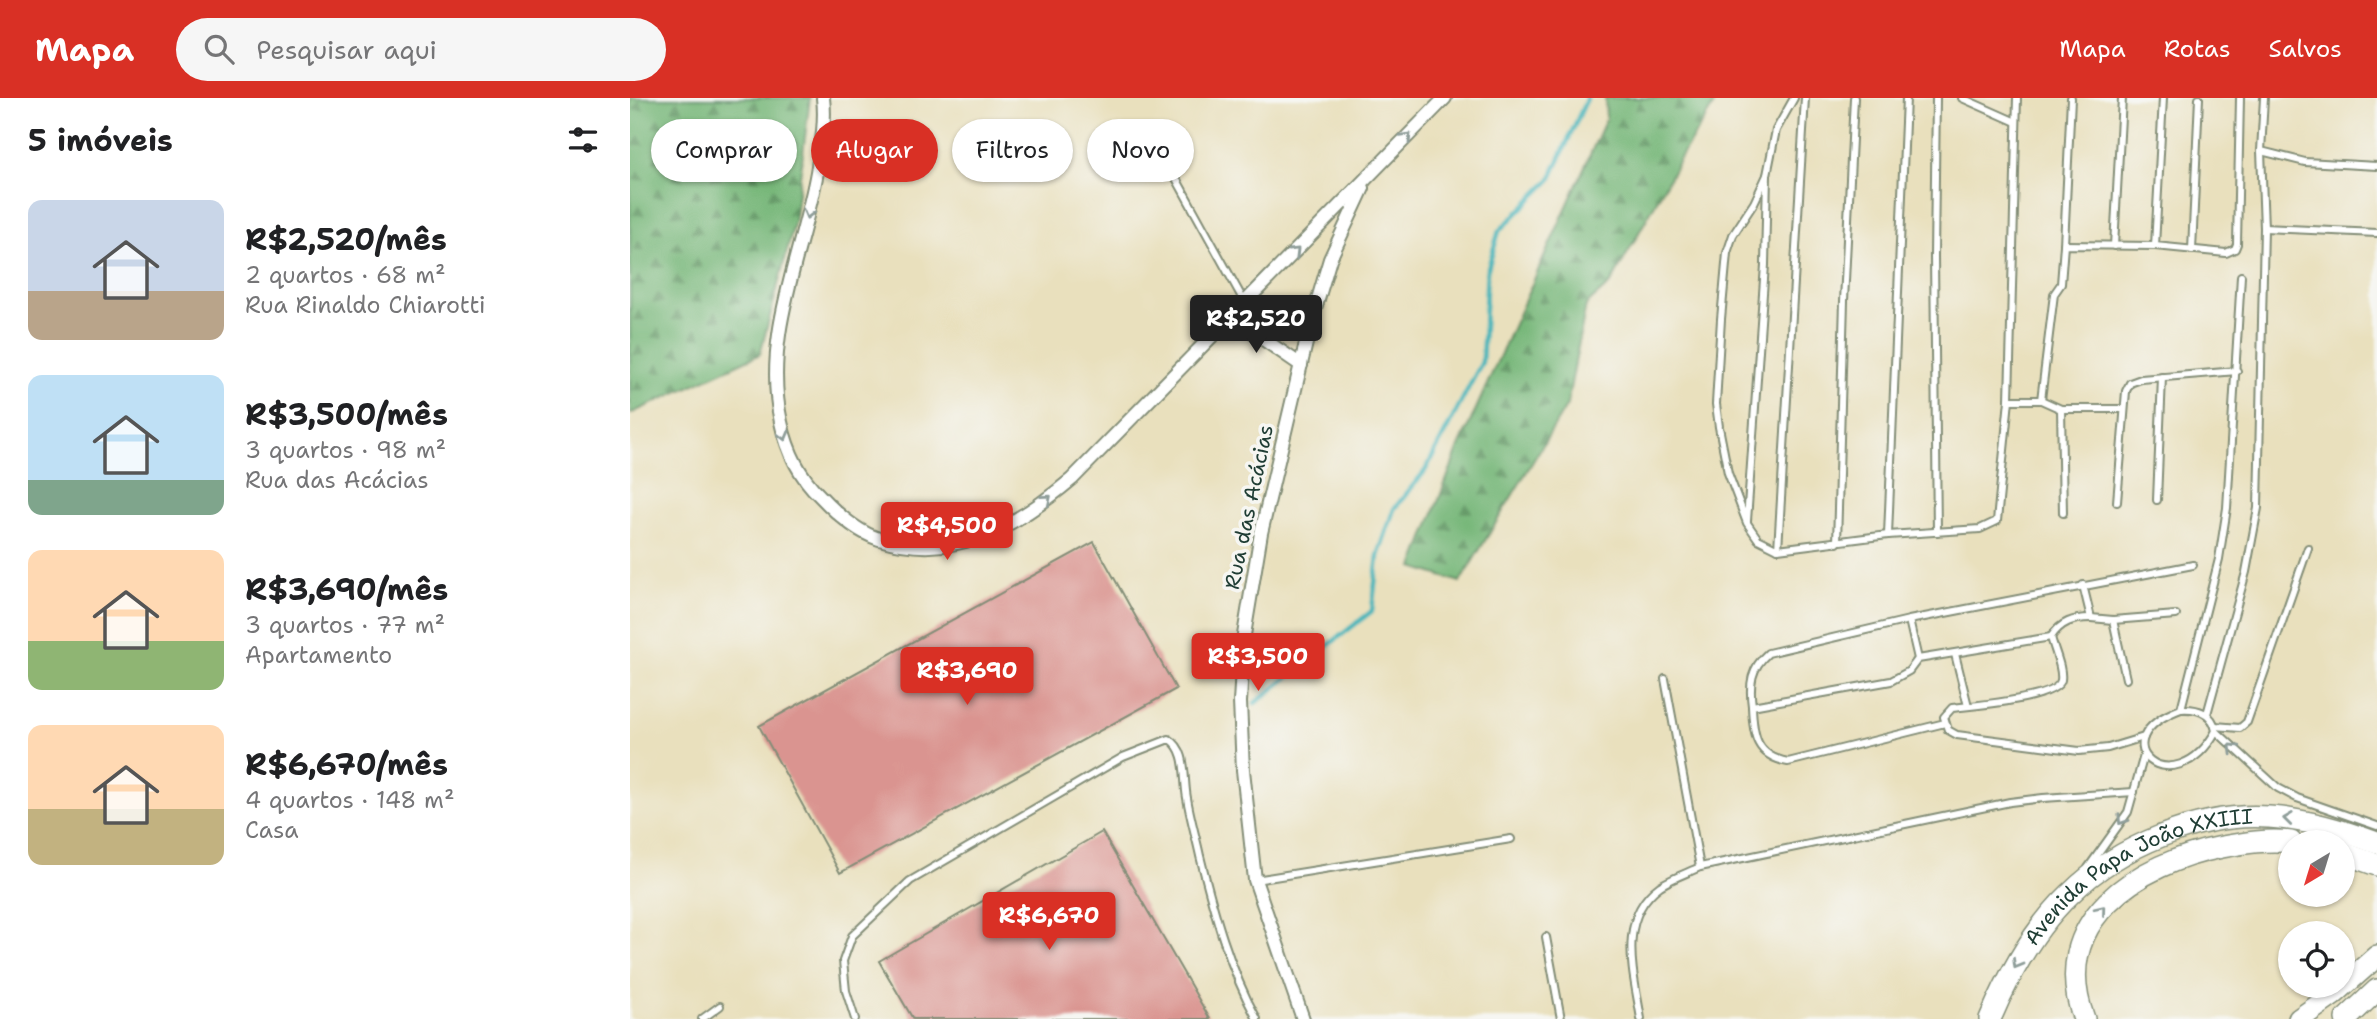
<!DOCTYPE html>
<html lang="pt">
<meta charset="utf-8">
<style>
body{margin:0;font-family:"Shantell Sans",sans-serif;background:#f6f6f6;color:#202124;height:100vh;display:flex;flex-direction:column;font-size:26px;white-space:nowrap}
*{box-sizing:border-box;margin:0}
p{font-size:23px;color:#757577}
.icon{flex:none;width:38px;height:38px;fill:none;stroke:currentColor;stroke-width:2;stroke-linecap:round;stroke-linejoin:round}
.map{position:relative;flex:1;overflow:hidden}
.sheet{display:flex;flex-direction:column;background:#fff;width:630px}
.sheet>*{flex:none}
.guide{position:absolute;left:21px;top:21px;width:665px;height:63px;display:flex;gap:14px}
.needle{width:46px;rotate:218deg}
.controls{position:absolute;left:1648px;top:732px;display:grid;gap:14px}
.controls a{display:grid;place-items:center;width:77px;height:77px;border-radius:50%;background:#fff;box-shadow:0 2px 5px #0004;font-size:35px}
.price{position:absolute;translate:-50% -60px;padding:0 16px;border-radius:7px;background:#d93025;color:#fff;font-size:23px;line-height:46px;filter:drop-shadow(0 2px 4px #0008)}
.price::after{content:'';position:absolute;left:50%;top:42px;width:21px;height:16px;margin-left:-10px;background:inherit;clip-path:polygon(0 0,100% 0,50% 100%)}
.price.current{background:#222;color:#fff}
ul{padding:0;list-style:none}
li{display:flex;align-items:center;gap:21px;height:175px;padding:0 28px}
li span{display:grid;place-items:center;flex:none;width:196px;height:140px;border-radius:14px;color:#555}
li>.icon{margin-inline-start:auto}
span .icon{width:84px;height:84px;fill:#fffc;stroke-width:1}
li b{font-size:30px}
h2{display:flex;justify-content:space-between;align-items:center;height:84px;padding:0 28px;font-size:30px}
.pill{padding:0 24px;border-radius:32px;background:#fff;box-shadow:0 2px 5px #0004;font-size:24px;line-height:63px}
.pill.current{background:#d93025;color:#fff}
header{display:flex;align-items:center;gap:42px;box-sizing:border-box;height:98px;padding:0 35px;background:#d93025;color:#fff}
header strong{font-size:33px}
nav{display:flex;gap:38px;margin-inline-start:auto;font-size:24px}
.search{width:490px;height:63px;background:#f6f6f6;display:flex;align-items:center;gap:18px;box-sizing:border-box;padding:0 24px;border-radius:38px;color:#757577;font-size:26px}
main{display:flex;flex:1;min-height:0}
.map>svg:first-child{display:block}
.forest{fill:url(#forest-firs);stroke:#4b7a56;stroke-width:2}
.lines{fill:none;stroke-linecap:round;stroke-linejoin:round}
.stream{stroke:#46b5bb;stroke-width:4.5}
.building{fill:#da9490}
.service-casing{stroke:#848e78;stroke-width:10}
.minor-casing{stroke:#848e78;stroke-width:16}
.primary-casing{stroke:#848e78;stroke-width:24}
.trunk-casing{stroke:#848e78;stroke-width:24}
.service{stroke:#fff;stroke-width:6}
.minor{stroke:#fff;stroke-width:12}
.primary{stroke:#fff;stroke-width:21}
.trunk{stroke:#fff;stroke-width:21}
.oneway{stroke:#8f9e9a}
.labels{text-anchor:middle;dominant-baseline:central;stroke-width:7;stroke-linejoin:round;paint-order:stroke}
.street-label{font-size:21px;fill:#1f3d34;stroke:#f6f6f2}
</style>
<header>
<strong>Mapa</strong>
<div class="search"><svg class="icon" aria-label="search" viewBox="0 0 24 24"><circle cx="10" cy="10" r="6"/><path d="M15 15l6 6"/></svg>Pesquisar aqui</div>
<nav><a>Mapa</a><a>Rotas</a><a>Salvos</a></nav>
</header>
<main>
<section class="sheet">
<h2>5 imóveis<svg class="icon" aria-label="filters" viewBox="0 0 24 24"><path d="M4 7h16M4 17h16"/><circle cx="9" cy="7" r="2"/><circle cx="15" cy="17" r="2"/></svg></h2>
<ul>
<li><span style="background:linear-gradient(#c9d6e8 65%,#b9a48a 0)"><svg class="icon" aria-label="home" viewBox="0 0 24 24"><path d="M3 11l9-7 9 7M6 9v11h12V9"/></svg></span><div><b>R$2,520/mês</b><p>2 quartos · 68 m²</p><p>Rua Rinaldo Chiarotti</p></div></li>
<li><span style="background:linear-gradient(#bfe0f5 75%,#7fa58c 0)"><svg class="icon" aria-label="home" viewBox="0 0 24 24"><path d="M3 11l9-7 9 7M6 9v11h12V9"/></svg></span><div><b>R$3,500/mês</b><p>3 quartos · 98 m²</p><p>Rua das Acácias</p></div></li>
<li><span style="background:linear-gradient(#ffd9b3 65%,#8fb573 0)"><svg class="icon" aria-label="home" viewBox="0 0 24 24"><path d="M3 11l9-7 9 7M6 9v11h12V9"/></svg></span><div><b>R$3,690/mês</b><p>3 quartos · 77 m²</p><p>Apartamento</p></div></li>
<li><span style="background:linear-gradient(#ffd9b3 60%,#c2b280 0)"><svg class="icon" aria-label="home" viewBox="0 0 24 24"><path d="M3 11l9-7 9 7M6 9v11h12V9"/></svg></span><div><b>R$6,670/mês</b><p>4 quartos · 148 m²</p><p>Casa</p></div></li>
</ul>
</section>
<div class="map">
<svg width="1747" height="921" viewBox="0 0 1747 921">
<defs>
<pattern id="forest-firs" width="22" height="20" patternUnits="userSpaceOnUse" patternTransform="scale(1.75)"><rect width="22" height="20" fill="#77b779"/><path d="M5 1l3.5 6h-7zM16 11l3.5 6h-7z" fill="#619664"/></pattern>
</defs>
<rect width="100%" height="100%" fill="#f6f6f2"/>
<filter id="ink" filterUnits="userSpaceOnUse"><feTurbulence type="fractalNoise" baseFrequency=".0143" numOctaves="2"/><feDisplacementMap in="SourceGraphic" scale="14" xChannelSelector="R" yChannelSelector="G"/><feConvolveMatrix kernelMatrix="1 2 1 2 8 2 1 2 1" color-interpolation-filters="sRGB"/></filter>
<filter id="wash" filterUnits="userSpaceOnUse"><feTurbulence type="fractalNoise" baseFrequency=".00686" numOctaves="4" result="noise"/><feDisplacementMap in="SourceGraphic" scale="28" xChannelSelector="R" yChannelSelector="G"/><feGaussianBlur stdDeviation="1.57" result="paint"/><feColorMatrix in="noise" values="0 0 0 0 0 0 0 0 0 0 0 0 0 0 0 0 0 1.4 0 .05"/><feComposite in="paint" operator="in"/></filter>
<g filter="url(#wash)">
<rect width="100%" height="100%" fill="#e9e0bd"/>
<!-- forest -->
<g class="forest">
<path d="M0 0H180L164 126 130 256 0 316Z"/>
<path d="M975 0H1088L1052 57 981 185 956 207 937 307 830 484 783 469 829 349 976 21Z"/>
</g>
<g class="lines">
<!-- stream -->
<path class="stream" d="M625 605 742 513 748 458 764 411 795 373 852 264 857 173 869 133 920 82 957 0"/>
</g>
<g id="blocks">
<!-- building -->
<g class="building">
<path d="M464 444 546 591 210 775 129 628Z"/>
<path d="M472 734 580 921H283L249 863Z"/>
</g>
</g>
</g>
<g filter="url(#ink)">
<use href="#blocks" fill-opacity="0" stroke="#848e78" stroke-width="2"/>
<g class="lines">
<defs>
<g id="service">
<path d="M1306 0 1304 158 1307 434"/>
<path d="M1332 0 1386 24"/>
<path d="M1631 53 1675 64 1747 68"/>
<path d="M542 73 615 205"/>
<path d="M1137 77 1124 105 1103 137 1097 155 1091 221 1086 306 1089 329 1098 375 1117 425 1128 441 1148 451 1258 437 1350 431 1367 423 1379 302H1411L1431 311 1433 415"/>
<path d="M1634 130 1747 135"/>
<path d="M1434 147 1441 0"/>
<path d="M1484 148 1492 0"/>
<path d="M1525 148 1533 0"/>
<path d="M1562 152 1569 0"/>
<path d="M1379 302 1387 0"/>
<path d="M1411 302 1424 196 1431 186 1434 147 1525 148 1596 155 1605 151 1607 146 1610 0"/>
<path d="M1431 311H1494"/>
<path d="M1527 402 1532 279"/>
<path d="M1487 404 1496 293 1500 285 1511 281 1607 273"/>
<path d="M1117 423 1135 167 1137 77 1146 32 1164 0"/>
<path d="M1258 437 1276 0"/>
<path d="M1207 445 1214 203 1224 0"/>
<path d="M1148 451 1175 0"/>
<path d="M1453 487 1461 520 1483 522 1546 517"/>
<path d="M1483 522 1496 581"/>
<path d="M1421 539C1431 524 1443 520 1461 520"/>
<path d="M1325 556 1338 608"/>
<path d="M1288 561 1279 522 1563 467"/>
<path d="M1035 581 1070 769"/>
<path d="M1122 608C1119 586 1121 570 1138 555L1279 522"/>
<path d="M1551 611 1589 461 1597 410 1611 178"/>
<path d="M1551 611C1568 610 1583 615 1586 633 1544 709 1465 643 1551 611Z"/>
<path d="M1577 616 1616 474 1628 410 1634 130 1631 53 1634 0"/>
<path d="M1315 625 1158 664C1126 658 1123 638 1122 608L1261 583 1279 573 1288 561 1421 539C1424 552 1433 570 1431 582 1428 601 1340 608 1322 610L1314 619 1318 632 1327 637 1449 653 1478 650 1514 639"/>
<path d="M1585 628 1610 630 1617 624 1678 450"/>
<path d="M1586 633 1648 690 1667 700 1747 728"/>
<path d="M1458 770 1498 714 1514 657"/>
<path d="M625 782 881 741"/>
<path d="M916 839 931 921"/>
<path d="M72 921 90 908"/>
<path d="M225 921 216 893 213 863 222 838 280 783 493 659 539 641C558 652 553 680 557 700 560 719 566 739 570 758 584 814 599 870 627 921"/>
<path d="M1011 921C1004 876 986 820 1030 788 1042 780 1057 775 1070 769L1380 704 1413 700 1504 694"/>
</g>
<g id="minor">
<path d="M193 0C196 24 191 50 187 74 172 157 132 239 151 324 157 352 169 378 190 398 206 415 227 434 249 441 326 464 385 429 442 381L815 0"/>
<path d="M601 219 671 267"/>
<path d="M673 921 625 782 613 672 610 604 614 537 631 435 680 228 700 161 733 90"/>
</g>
<g id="primary">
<path id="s1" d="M1360 921C1379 876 1404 830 1440 796 1488 748 1571 714 1639 719 1676 721 1712 732 1747 745"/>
</g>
<g id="trunk">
<path d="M1713 755 1747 767"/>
<path d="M1454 921C1417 823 1508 765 1592 749 1614 745 1638 741 1661 744"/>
<path d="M1669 921 1703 897 1747 858"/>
<path d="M1716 921 1747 892"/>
</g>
</defs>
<!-- service casing -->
<use href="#service" class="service-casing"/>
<!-- minor casing -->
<use href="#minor" class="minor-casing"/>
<!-- primary casing -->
<use href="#primary" class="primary-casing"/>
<!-- trunk casing -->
<use href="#trunk" class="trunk-casing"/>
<!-- service -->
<use href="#service" class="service"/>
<!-- minor -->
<use href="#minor" class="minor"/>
<!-- primary -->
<use href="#primary" class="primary"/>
<!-- trunk -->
<use href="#trunk" class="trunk"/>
</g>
<!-- one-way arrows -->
<defs><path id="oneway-chevron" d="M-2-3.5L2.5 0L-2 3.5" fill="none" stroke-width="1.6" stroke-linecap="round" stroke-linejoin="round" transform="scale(1.75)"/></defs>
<g class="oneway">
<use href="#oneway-chevron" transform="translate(777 39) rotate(-46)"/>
<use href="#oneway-chevron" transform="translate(178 116) rotate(105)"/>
<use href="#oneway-chevron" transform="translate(665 154) rotate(-45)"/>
<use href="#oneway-chevron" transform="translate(154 338) rotate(75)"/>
<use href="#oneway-chevron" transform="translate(417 401) rotate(-40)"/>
<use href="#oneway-chevron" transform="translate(1603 650) rotate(-135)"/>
<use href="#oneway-chevron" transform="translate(1658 721) rotate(-173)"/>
<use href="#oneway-chevron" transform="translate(1492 722) rotate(123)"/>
<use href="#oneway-chevron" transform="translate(1471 812) rotate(-50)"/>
<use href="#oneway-chevron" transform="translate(1387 866) rotate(120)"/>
</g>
</g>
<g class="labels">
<!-- street labels -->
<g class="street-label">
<text transform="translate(619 409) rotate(-78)">Rua das Acácias</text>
<text stroke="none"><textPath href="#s1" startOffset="219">Avenida Papa João XXIII</textPath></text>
</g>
</g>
</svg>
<div class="controls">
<a><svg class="needle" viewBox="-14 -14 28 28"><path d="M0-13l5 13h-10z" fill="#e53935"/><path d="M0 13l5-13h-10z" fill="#757577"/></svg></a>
<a><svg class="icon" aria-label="locate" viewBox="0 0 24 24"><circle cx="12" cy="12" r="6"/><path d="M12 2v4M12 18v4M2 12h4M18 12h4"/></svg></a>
</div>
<b class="price current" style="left:626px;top:257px">R$2,520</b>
<b class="price" style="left:317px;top:464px">R$4,500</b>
<b class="price" style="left:628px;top:595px">R$3,500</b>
<b class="price" style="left:337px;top:609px">R$3,690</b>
<b class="price" style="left:419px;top:854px">R$6,670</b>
<div class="guide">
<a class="pill">Comprar</a>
<a class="pill current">Alugar</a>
<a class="pill">Filtros</a>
<a class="pill">Novo</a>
</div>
</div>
</main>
